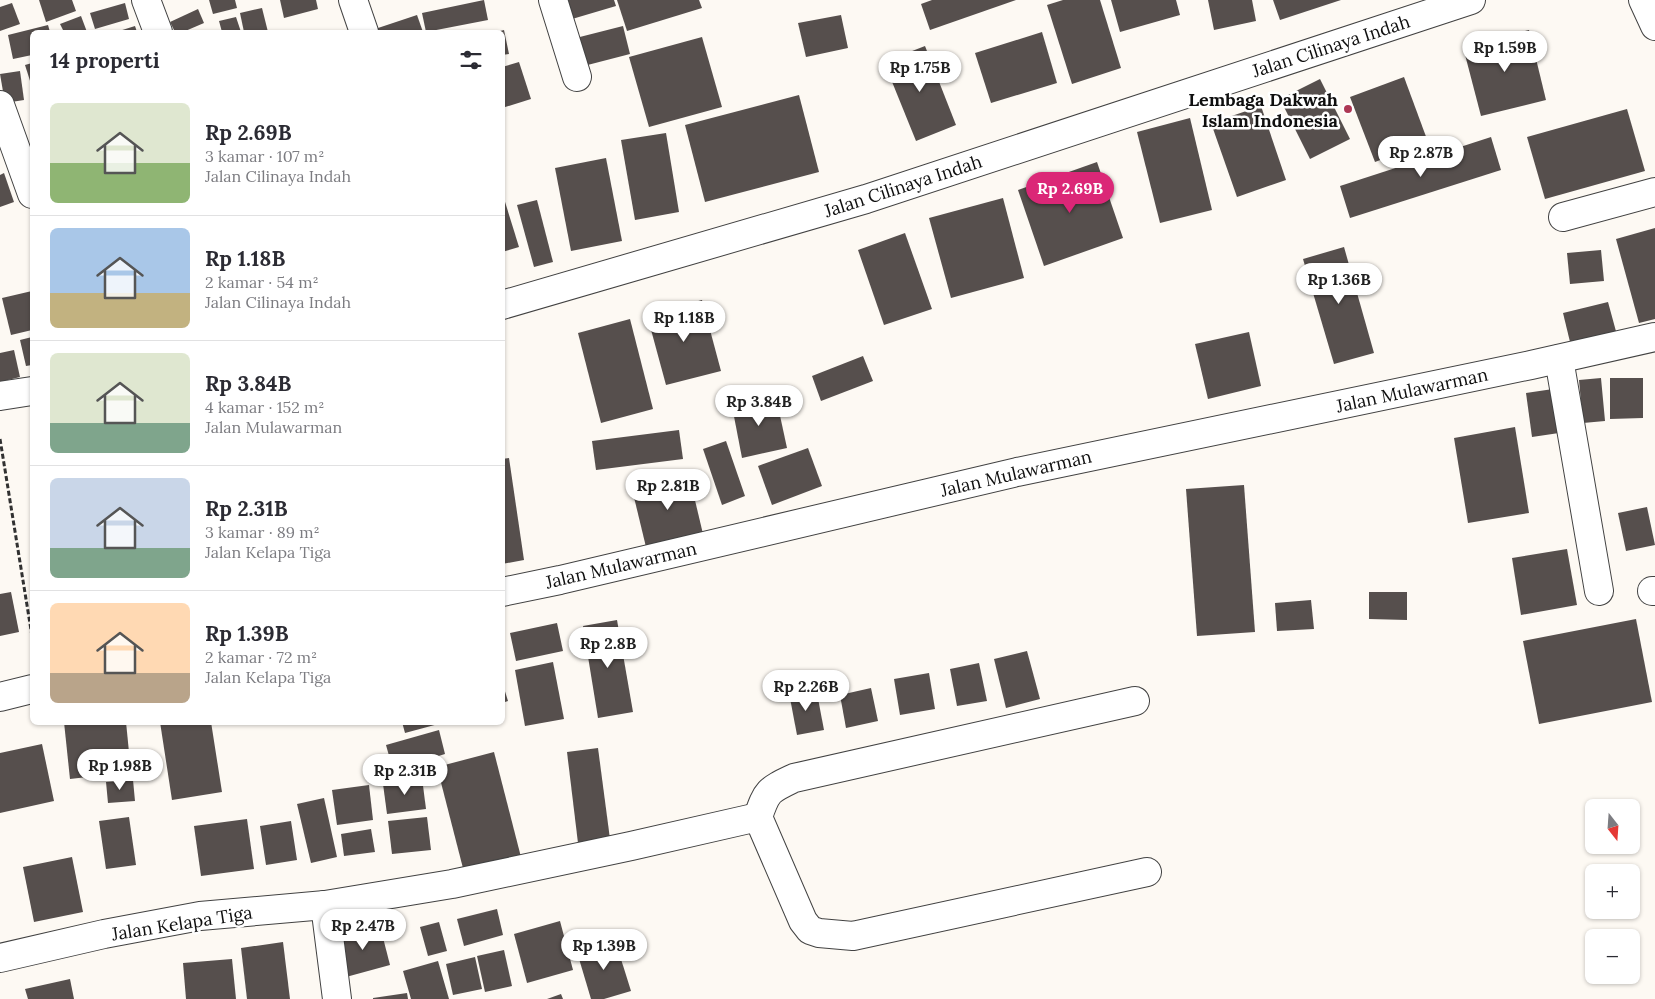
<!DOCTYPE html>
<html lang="id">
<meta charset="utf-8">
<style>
body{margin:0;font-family:Lora,serif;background:#f7f7f7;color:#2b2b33;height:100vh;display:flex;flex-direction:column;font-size:19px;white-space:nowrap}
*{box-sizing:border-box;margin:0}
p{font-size:16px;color:#7c7c81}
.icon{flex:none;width:28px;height:28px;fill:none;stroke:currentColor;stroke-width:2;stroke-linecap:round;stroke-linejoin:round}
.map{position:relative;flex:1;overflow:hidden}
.side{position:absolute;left:30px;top:30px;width:475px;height:695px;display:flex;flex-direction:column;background:#fff;border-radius:8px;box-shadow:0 1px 4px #0004}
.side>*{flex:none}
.needle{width:32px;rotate:163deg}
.tools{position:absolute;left:1585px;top:799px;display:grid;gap:10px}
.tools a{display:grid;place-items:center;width:55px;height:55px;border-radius:8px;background:#fff;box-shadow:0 1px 4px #0004;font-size:25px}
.price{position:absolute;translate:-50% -42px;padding:0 11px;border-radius:18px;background:#fff;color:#222;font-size:16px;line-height:32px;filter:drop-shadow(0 1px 2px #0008)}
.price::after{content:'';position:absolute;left:50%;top:30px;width:15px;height:11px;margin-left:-8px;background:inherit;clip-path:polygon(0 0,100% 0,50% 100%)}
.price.current{background:#db2777;color:#fff}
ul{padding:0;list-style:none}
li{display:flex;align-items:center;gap:15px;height:125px;padding:0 20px}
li+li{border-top:1px solid #e1e1e2}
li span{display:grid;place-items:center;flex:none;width:140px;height:100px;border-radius:8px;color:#555}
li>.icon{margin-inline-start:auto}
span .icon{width:60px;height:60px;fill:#fffc;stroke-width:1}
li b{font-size:21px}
h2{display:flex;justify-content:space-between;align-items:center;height:60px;padding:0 20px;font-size:21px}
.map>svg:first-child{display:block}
.building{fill:#564f4d}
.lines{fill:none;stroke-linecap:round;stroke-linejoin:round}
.street-casing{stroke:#424242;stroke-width:30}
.path{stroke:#313131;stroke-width:3;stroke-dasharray:5 2.5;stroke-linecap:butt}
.street{stroke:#fff;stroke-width:28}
.poi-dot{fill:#ad3855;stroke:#fff;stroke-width:2}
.labels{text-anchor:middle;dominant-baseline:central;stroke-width:5;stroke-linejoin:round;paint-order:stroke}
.street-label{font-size:18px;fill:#0f0f0f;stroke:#fff}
.poi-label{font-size:18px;font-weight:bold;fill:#0f0f0f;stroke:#fff;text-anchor:end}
</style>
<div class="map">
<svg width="1655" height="999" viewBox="0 0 1655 999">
<rect width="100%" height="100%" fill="#fdf9f3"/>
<!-- building -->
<g class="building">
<path d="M39 0H72L76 11 46 22Z"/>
<path d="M209 0H235L237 8 213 14Z"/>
<path d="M280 0H316L318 9 284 18Z"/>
<path d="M484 0 488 20 426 32 422 13Z"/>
<path d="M556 0H614L616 6 562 22Z"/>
<path d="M617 0H699L702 8 627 31Z"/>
<path d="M932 0H1016L930 30 921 4Z"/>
<path d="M1063 0H1100L1121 68 1072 84 1047 5Z"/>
<path d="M1111 0H1176L1180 15 1120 32Z"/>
<path d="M1208 0H1252L1256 21 1214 30Z"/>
<path d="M1273 0H1341L1280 20Z"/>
<path d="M12 3 20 24 0 31V7Z"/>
<path d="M125 3 129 19 95 29 90 13Z"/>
<path d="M262 8 268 32H244L240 13Z"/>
<path d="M198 9 204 23 183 32H175L170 22Z"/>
<path d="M417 15 423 32H373L372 30Z"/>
<path d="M841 15 848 48 806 57 798 23Z"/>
<path d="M81 16 87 32H64L60 24Z"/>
<path d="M236 17 241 32H222L219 21Z"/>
<path d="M48 25 50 32H32V55L13 59 8 35Z"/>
<path d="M135 26 137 32H116Z"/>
<path d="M623 26 630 54 576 68 568 40Z"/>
<path d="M504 30 509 54 502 55V32H496Z"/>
<path d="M1529 30 1546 100 1481 116 1463 47Z"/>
<path d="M1042 32 1057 83 991 103 975 53Z"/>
<path d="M702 37 722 107 649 127 629 57Z"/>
<path d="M925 46 956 125 916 141 884 62Z"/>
<path d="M519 62 531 99 502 108V67Z"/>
<path d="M32 63V87L25 65Z"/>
<path d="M20 71 24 100 5 103 0 74Z"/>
<path d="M1404 77 1428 142 1375 162 1350 97Z"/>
<path d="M1320 79 1350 139 1310 159 1280 99Z"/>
<path d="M799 95 819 172 705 202 685 125Z"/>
<path d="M1261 106 1286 180 1237 197 1211 123Z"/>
<path d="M1627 109 1645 171 1545 199 1527 137Z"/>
<path d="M1190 118 1212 210 1160 223 1137 132Z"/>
<path d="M666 133 679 212 635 220 621 140Z"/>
<path d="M1491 137 1501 170 1350 218 1340 186Z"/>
<path d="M606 158 622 241 571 251 555 168Z"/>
<path d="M1097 162 1123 238 1044 266 1018 190Z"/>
<path d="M4 173 14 202 0 207V175Z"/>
<path d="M502 192 519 247 502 252Z"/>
<path d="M1003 198 1024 278 951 298 929 218Z"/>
<path d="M537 200 553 262 534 267 517 205Z"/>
<path d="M1655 228V319L1639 323 1616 239Z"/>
<path d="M905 233 932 309 884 325 858 250Z"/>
<path d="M1344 247 1374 353 1334 364 1303 259Z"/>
<path d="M1601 250 1604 281 1570 284 1567 253Z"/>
<path d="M32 291V330L11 335 2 298Z"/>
<path d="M702 300 721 371 666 385 647 315Z"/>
<path d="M1608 302 1617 335 1571 346 1563 313Z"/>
<path d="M630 319 653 409 601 423 578 333Z"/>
<path d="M1249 332 1261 386 1208 399 1195 344Z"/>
<path d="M32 337V365L26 366 20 340Z"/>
<path d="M14 350 20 377 0 382V353Z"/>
<path d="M863 356 873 381 821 401 812 376Z"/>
<path d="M1601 378 1605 421 1583 423 1579 380Z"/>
<path d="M1610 378H1643V418L1610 419Z"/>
<path d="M1553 389 1559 433 1532 437 1526 393Z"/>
<path d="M776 397 787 448 742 458 732 406Z"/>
<path d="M1515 427 1529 513 1468 523 1454 438Z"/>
<path d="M679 430 683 459 596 470 592 441Z"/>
<path d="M726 441 745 496 722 505 703 449Z"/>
<path d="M808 448 822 486 772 505 758 466Z"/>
<path d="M509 458 524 560 502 564V459Z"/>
<path d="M689 475 703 534 646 547 632 489Z"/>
<path d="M1244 485 1255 632 1197 636 1186 489Z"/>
<path d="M1647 507 1655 545 1626 551 1618 513Z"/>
<path d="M1567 549 1577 605 1521 615 1512 558Z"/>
<path d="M11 592 19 632 0 636V594Z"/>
<path d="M1369 592H1407V620L1369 619Z"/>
<path d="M1311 600 1314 629 1277 631 1275 603Z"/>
<path d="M1636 619 1652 702 1539 724 1523 641Z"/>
<path d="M617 620 633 712 598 718 583 626Z"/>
<path d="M557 623 563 651 516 661 510 633Z"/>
<path d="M1027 651 1040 699 1006 708 994 659Z"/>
<path d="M553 662 564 719 525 726 515 670Z"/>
<path d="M979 663 987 701 957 706 950 669Z"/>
<path d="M929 673 935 709 900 715 894 679Z"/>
<path d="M502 682 508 701 502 703Z"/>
<path d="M816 688 824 730 797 735 789 693Z"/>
<path d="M871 688 878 721 846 728 840 695Z"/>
<path d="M64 722H126L131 772 70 779Z"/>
<path d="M160 722H211L222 792 172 800Z"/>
<path d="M402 722H442V723L405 733Z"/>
<path d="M439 730 445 754 393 770 386 745Z"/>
<path d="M42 744 54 801 0 813V753Z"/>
<path d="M598 748 610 839 578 843 567 752Z"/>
<path d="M494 752 522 861 465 876 437 767Z"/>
<path d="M422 778 426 809 387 814 383 784Z"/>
<path d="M133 780 135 801 108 803 106 782Z"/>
<path d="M369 785 373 820 337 825 332 790Z"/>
<path d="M324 798 337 857 311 863 297 804Z"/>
<path d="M129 817 136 865 106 869 99 821Z"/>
<path d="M427 817 431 850 392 854 388 821Z"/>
<path d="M247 819 254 869 201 876 194 826Z"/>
<path d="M291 821 297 860 266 865 260 826Z"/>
<path d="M371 829 375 852 344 856 341 834Z"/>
<path d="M72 857 83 912 34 922 23 867Z"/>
<path d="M497 909 503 935 464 946 457 919Z"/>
<path d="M560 921 573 970 527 983 514 934Z"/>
<path d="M439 922 447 951 428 956 420 927Z"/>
<path d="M380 926 390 965 346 977 336 937Z"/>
<path d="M615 940 631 991 604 999H591L577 952Z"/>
<path d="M283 942 290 999H247L241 948Z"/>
<path d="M504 950 512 986 485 992 477 956Z"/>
<path d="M475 957 482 989 453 995 446 964Z"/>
<path d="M232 959 236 999H186L183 963Z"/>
<path d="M438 961 449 999H411L403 971Z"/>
<path d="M70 979 74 999H28L25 989Z"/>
<path d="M407 993 408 999H373V998Z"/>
<path d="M561 994 563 999H547Z"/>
</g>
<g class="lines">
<defs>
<g id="street">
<path d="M146 0 158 32"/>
<path d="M353 0 364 32"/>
<path d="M553 0 577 77"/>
<path d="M1643 0 1655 26"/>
<path d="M0 105 32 194"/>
<path d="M1563 217 1655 192"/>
<path d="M502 305 866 199 1471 0"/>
<path d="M1559 359 1599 591"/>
<path d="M0 396 32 391"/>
<path d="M1652 591H1655"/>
<path d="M502 592 560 580 1017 472 1531 365 1655 337"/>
<path d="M0 697 32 689"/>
<path d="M1135 701 794 778C769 790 767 790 758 817L803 921 810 930 819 933 853 936 1147 872"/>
<path d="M325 905 337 999"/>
<path d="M0 958 104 934 200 916 325 905 452 884 631 846 758 817"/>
</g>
</defs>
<!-- street casing -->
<use href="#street" class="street-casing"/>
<!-- path -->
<path class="path" d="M0 439 32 636"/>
<!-- street -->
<use href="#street" class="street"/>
</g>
<!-- markers -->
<circle class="poi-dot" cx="1348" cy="109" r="5"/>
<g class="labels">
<!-- street labels -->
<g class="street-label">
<text transform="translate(1331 46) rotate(-18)">Jalan Cilinaya Indah</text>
<text transform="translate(903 186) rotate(-18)">Jalan Cilinaya Indah</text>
<text transform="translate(1412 390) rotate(-12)">Jalan Mulawarman</text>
<text transform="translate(1016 473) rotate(-13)">Jalan Mulawarman</text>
<text transform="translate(621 565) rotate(-13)">Jalan Mulawarman</text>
<text transform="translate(182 923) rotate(-9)">Jalan Kelapa Tiga</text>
</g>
<!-- poi labels -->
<g class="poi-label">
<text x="1338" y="99">Lembaga Dakwah<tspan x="1338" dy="21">Islam Indonesia</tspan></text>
</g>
</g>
</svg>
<div class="tools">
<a><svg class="needle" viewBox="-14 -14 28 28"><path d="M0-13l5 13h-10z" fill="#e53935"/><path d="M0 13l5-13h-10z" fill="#7c7c81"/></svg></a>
<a>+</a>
<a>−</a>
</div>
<b class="price" style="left:1505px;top:73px">Rp 1.59B</b>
<b class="price" style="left:920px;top:93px">Rp 1.75B</b>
<b class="price" style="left:1421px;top:178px">Rp 2.87B</b>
<b class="price current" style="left:1070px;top:214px">Rp 2.69B</b>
<b class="price" style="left:1339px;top:305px">Rp 1.36B</b>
<b class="price" style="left:684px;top:343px">Rp 1.18B</b>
<b class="price" style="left:759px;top:427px">Rp 3.84B</b>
<b class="price" style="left:668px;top:511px">Rp 2.81B</b>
<b class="price" style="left:608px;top:669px">Rp 2.8B</b>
<b class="price" style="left:806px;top:712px">Rp 2.26B</b>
<b class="price" style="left:120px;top:791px">Rp 1.98B</b>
<b class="price" style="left:405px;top:796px">Rp 2.31B</b>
<b class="price" style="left:363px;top:951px">Rp 2.47B</b>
<b class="price" style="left:604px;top:971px">Rp 1.39B</b>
<section class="side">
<h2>14 properti<svg class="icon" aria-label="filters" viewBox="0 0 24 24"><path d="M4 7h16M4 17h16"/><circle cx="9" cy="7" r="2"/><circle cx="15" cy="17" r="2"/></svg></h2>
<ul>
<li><span style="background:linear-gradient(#dfe7d0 60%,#8fb573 0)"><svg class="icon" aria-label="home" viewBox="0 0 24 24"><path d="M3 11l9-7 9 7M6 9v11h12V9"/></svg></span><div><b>Rp 2.69B</b><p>3 kamar · 107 m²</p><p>Jalan Cilinaya Indah</p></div></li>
<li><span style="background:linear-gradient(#a9c7e8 65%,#c2b280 0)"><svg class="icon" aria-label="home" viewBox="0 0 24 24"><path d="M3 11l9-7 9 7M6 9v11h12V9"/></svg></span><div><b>Rp 1.18B</b><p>2 kamar · 54 m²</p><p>Jalan Cilinaya Indah</p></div></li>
<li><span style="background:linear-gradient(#dfe7d0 70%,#7fa58c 0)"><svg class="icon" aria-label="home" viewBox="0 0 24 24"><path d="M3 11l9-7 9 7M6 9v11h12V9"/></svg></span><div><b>Rp 3.84B</b><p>4 kamar · 152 m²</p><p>Jalan Mulawarman</p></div></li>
<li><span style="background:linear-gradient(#c9d6e8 70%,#7fa58c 0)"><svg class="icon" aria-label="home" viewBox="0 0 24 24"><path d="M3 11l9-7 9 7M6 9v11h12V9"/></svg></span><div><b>Rp 2.31B</b><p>3 kamar · 89 m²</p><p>Jalan Kelapa Tiga</p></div></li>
<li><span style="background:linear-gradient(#ffd9b3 70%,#b9a48a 0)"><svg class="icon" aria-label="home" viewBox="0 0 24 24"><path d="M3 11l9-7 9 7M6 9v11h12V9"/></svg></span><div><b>Rp 1.39B</b><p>2 kamar · 72 m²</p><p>Jalan Kelapa Tiga</p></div></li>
</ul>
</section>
</div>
